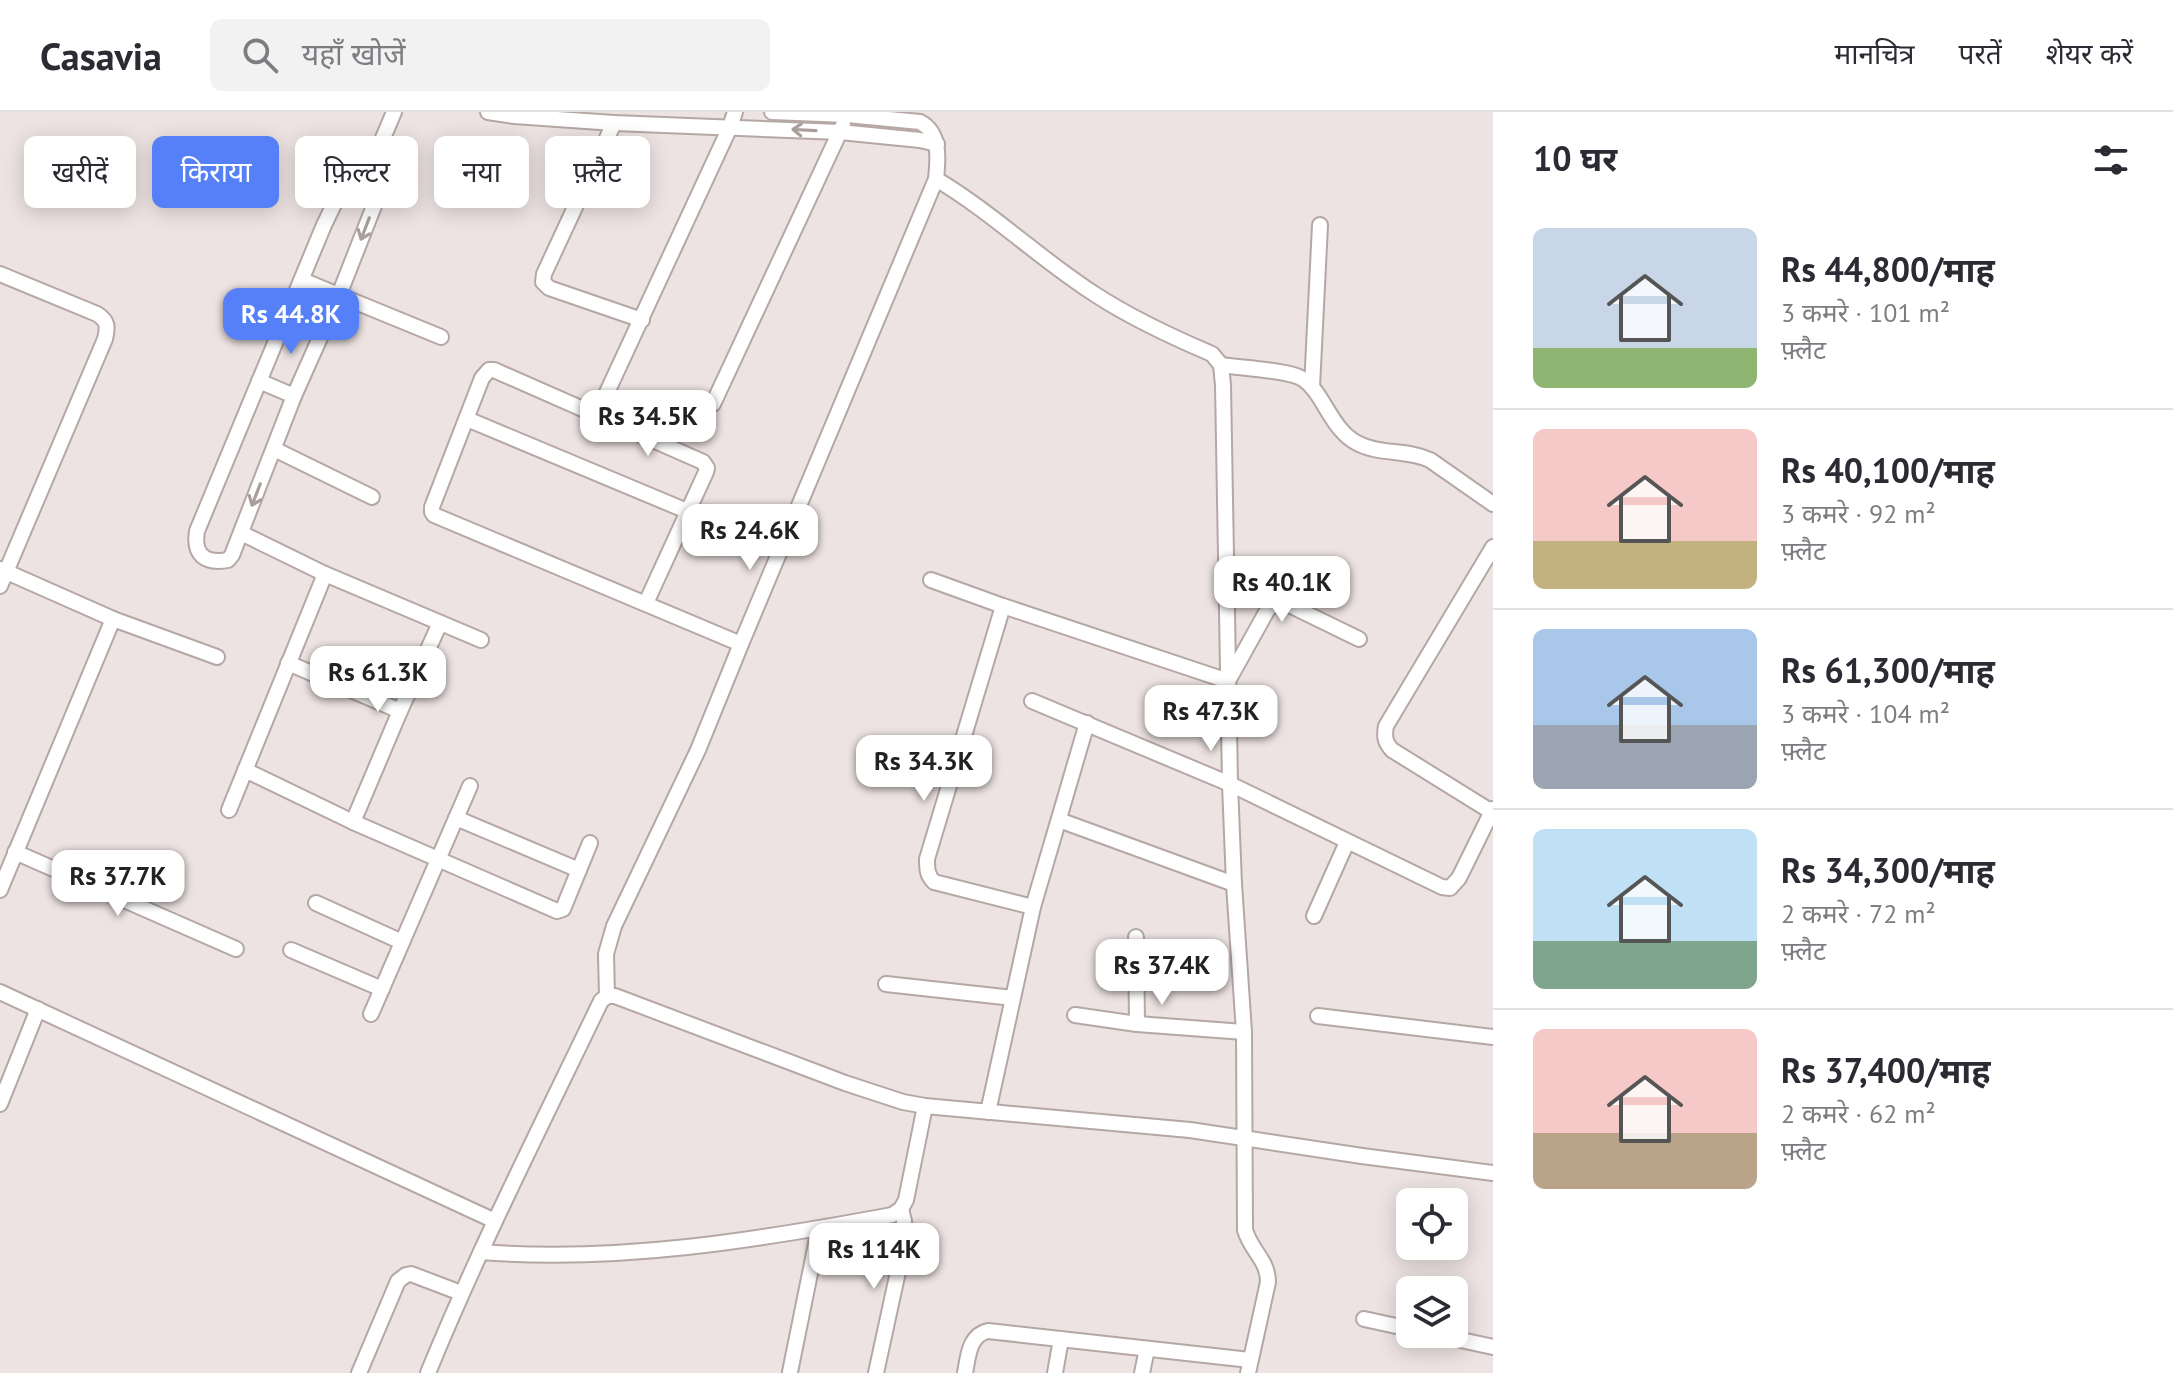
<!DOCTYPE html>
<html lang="hi">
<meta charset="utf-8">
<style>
body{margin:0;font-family:"PT Sans","Noto Sans Devanagari",sans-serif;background:#f2f2f3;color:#2b2b33;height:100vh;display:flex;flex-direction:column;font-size:30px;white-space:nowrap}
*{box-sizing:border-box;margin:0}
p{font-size:26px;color:#7c7c81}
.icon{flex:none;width:44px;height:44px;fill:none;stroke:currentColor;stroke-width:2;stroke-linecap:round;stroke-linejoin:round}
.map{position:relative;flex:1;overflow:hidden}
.sheet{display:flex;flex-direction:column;background:#fff;width:680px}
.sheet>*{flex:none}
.banner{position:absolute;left:24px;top:24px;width:760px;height:72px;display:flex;gap:16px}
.fabs{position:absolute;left:1396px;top:1076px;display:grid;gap:16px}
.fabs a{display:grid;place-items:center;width:72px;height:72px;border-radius:12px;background:#fff;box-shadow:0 4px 20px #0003;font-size:40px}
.price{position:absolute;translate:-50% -68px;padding:0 18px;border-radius:16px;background:#fff;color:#222;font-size:26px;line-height:52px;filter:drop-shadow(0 2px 4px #0008)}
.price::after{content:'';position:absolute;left:50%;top:48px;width:24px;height:18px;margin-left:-12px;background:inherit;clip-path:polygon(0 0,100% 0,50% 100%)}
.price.selected{background:#5580f8;color:#fff}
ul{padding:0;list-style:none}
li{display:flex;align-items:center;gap:24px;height:200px;padding:0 40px}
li+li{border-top:2px solid #e1e1e2}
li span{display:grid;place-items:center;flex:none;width:224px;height:160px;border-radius:12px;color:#555}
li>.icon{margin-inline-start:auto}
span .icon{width:96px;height:96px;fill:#fffc;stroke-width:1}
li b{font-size:34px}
h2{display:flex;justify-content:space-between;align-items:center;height:96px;padding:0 40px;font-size:34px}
.pill{padding:0 28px;border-radius:12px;background:#fff;box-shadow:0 4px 20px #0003;font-size:28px;line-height:72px}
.pill.selected{background:#5580f8;color:#fff}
header{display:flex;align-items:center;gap:48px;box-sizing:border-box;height:112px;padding:0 40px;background:#fff;border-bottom:2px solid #e1e1e2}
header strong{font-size:38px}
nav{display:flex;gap:44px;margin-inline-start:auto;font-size:28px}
.search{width:560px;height:72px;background:#f2f2f3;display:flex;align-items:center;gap:20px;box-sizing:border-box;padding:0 28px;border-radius:12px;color:#7c7c81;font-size:30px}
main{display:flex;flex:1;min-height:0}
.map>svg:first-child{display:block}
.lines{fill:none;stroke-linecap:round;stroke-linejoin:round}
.minor-casing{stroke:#b5a7a4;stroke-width:18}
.minor{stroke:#fff;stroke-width:14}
.oneway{stroke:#a99e9b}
</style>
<header>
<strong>Casavia</strong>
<div class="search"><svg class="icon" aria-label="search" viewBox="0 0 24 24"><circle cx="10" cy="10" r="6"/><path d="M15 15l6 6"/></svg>यहाँ खोजें</div>
<nav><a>मानचित्र</a><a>परतें</a><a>शेयर करें</a></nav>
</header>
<main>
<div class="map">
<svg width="1493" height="1261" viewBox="0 0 1493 1261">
<rect width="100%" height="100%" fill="#ede3e2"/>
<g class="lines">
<defs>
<g id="minor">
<path d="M488 0 514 4 614 11 840 20 920 28 937 32"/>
<path d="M614 11 544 162 543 170 549 176 642 208"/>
<path d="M375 45 385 66 339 183 294 284 232 443 228 448C205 452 193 443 197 419L324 113 353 53 375 45 394 0"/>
<path d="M936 67C993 101 1041 148 1096 183 1133 207 1172 225 1212 242L1221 253 1223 273 1230 672 1234 772 1244 920 1245 1118C1251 1139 1268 1148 1268 1170L1248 1261"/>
<path d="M0 162 97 202C108 209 108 215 105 227L0 474"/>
<path d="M302 168 441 225"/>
<path d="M1221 253C1240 256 1287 258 1301 266 1323 278 1330 317 1357 331 1379 343 1407 337 1430 348L1493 392"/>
<path d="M259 269 294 284"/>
<path d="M1312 275 1320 113"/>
<path d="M713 292 843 13"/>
<path d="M597 302 730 15 735 0"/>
<path d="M467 307 687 399"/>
<path d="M274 337 372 385"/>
<path d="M241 421 325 462 481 528"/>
<path d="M0 457 113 507 217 545"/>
<path d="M931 468 1003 494 1228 569 1268 497 1278 490 1285 491 1359 527"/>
<path d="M646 491 706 360 707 356 703 350 494 258H489L482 266 432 395V400L434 403 741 532"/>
<path d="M1003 494 927 747C927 757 927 763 934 770L1033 795"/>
<path d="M288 551 400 599"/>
<path d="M1032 589 1230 672 1442 775 1450 776 1459 766 1493 697"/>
<path d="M245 658 353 710 557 799 563 797 590 731"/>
<path d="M229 698 325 462"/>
<path d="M1492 700 1392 638C1385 630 1384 625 1386 614L1493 435"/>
<path d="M456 706 579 758"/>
<path d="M1059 708 1234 772"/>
<path d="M353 710 400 599 440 511"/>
<path d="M15 740 236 837"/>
<path d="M0 778 113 507"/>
<path d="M316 791 402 830"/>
<path d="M1314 804 1347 730"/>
<path d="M1136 825 1137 912"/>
<path d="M291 838 382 877"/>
<path d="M886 872 1013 886"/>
<path d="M0 880 495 1109"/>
<path d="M607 884H615L845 971 903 990 925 994 1190 1018 1362 1044 1493 1061"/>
<path d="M371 902 470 674"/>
<path d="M1075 903 1137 912 1244 920"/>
<path d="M1318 904 1493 925"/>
<path d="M0 992 38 897"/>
<path d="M988 1000 1033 795 1087 611"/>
<path d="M481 1140C617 1151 758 1128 892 1103L901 1097 906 1088 925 994"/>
<path d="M1364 1207 1410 1217"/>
<path d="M1433 1222 1493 1235"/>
<path d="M790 1260 819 1117"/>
<path d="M359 1261 398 1169 406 1163 411 1162 461 1181"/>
<path d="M428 1261C480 1134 542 1012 601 889L607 884 606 842 614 814 698 638 741 532 936 67C938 47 941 21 920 10L847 3 772 0"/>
<path d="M876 1261 904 1132V1109L901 1097"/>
<path d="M965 1261C968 1245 969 1223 988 1219L1250 1248"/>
<path d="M1055 1261 1061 1227"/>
<path d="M1142 1261 1147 1237"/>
</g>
</defs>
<!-- minor casing -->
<use href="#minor" class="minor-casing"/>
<!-- minor -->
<use href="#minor" class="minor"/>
</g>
<!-- one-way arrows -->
<defs><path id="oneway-shaft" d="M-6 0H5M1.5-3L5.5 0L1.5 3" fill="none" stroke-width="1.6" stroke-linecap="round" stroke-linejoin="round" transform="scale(2)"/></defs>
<g class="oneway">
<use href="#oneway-shaft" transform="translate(804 18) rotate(-177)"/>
<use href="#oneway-shaft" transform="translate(365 117) rotate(111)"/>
<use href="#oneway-shaft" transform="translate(256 383) rotate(111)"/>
</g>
</svg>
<div class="fabs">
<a><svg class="icon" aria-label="locate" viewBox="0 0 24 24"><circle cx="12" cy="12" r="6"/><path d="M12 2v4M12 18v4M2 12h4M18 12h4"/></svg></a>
<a><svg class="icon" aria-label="layers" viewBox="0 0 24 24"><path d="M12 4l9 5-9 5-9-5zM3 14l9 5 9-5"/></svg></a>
</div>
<b class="price selected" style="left:291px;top:244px">Rs 44.8K</b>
<b class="price" style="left:648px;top:346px">Rs 34.5K</b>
<b class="price" style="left:750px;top:460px">Rs 24.6K</b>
<b class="price" style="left:1282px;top:512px">Rs 40.1K</b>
<b class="price" style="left:378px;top:602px">Rs 61.3K</b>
<b class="price" style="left:1211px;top:641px">Rs 47.3K</b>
<b class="price" style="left:924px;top:691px">Rs 34.3K</b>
<b class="price" style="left:118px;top:806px">Rs 37.7K</b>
<b class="price" style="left:1162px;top:895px">Rs 37.4K</b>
<b class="price" style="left:874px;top:1179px">Rs 114K</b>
<div class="banner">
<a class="pill">खरीदें</a>
<a class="pill selected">किराया</a>
<a class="pill">फ़िल्टर</a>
<a class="pill">नया</a>
<a class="pill">फ़्लैट</a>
</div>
</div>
<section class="sheet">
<h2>10 घर<svg class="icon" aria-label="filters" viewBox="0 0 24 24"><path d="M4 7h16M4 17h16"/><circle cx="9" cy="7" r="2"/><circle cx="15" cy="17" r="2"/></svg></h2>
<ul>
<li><span style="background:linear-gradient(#c9d6e8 75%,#8fb573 0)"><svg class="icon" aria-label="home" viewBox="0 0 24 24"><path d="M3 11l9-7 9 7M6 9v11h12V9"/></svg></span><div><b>Rs 44,800/माह</b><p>3 कमरे · 101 m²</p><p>फ़्लैट</p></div></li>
<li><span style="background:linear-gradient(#f6c9c9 70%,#c2b280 0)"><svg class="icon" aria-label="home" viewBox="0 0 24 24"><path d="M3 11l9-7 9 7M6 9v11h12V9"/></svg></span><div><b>Rs 40,100/माह</b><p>3 कमरे · 92 m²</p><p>फ़्लैट</p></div></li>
<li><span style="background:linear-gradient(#a9c7e8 60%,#9aa5b1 0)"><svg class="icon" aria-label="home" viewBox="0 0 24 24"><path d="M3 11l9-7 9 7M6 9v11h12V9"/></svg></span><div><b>Rs 61,300/माह</b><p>3 कमरे · 104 m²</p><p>फ़्लैट</p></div></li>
<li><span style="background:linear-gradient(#bfe0f5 70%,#7fa58c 0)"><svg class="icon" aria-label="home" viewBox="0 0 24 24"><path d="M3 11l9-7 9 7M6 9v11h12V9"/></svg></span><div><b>Rs 34,300/माह</b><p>2 कमरे · 72 m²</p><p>फ़्लैट</p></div></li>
<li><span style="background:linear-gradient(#f6c9c9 65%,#b9a48a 0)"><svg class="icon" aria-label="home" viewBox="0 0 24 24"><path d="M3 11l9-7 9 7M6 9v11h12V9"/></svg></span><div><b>Rs 37,400/माह</b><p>2 कमरे · 62 m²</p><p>फ़्लैट</p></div></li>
</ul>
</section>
</main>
